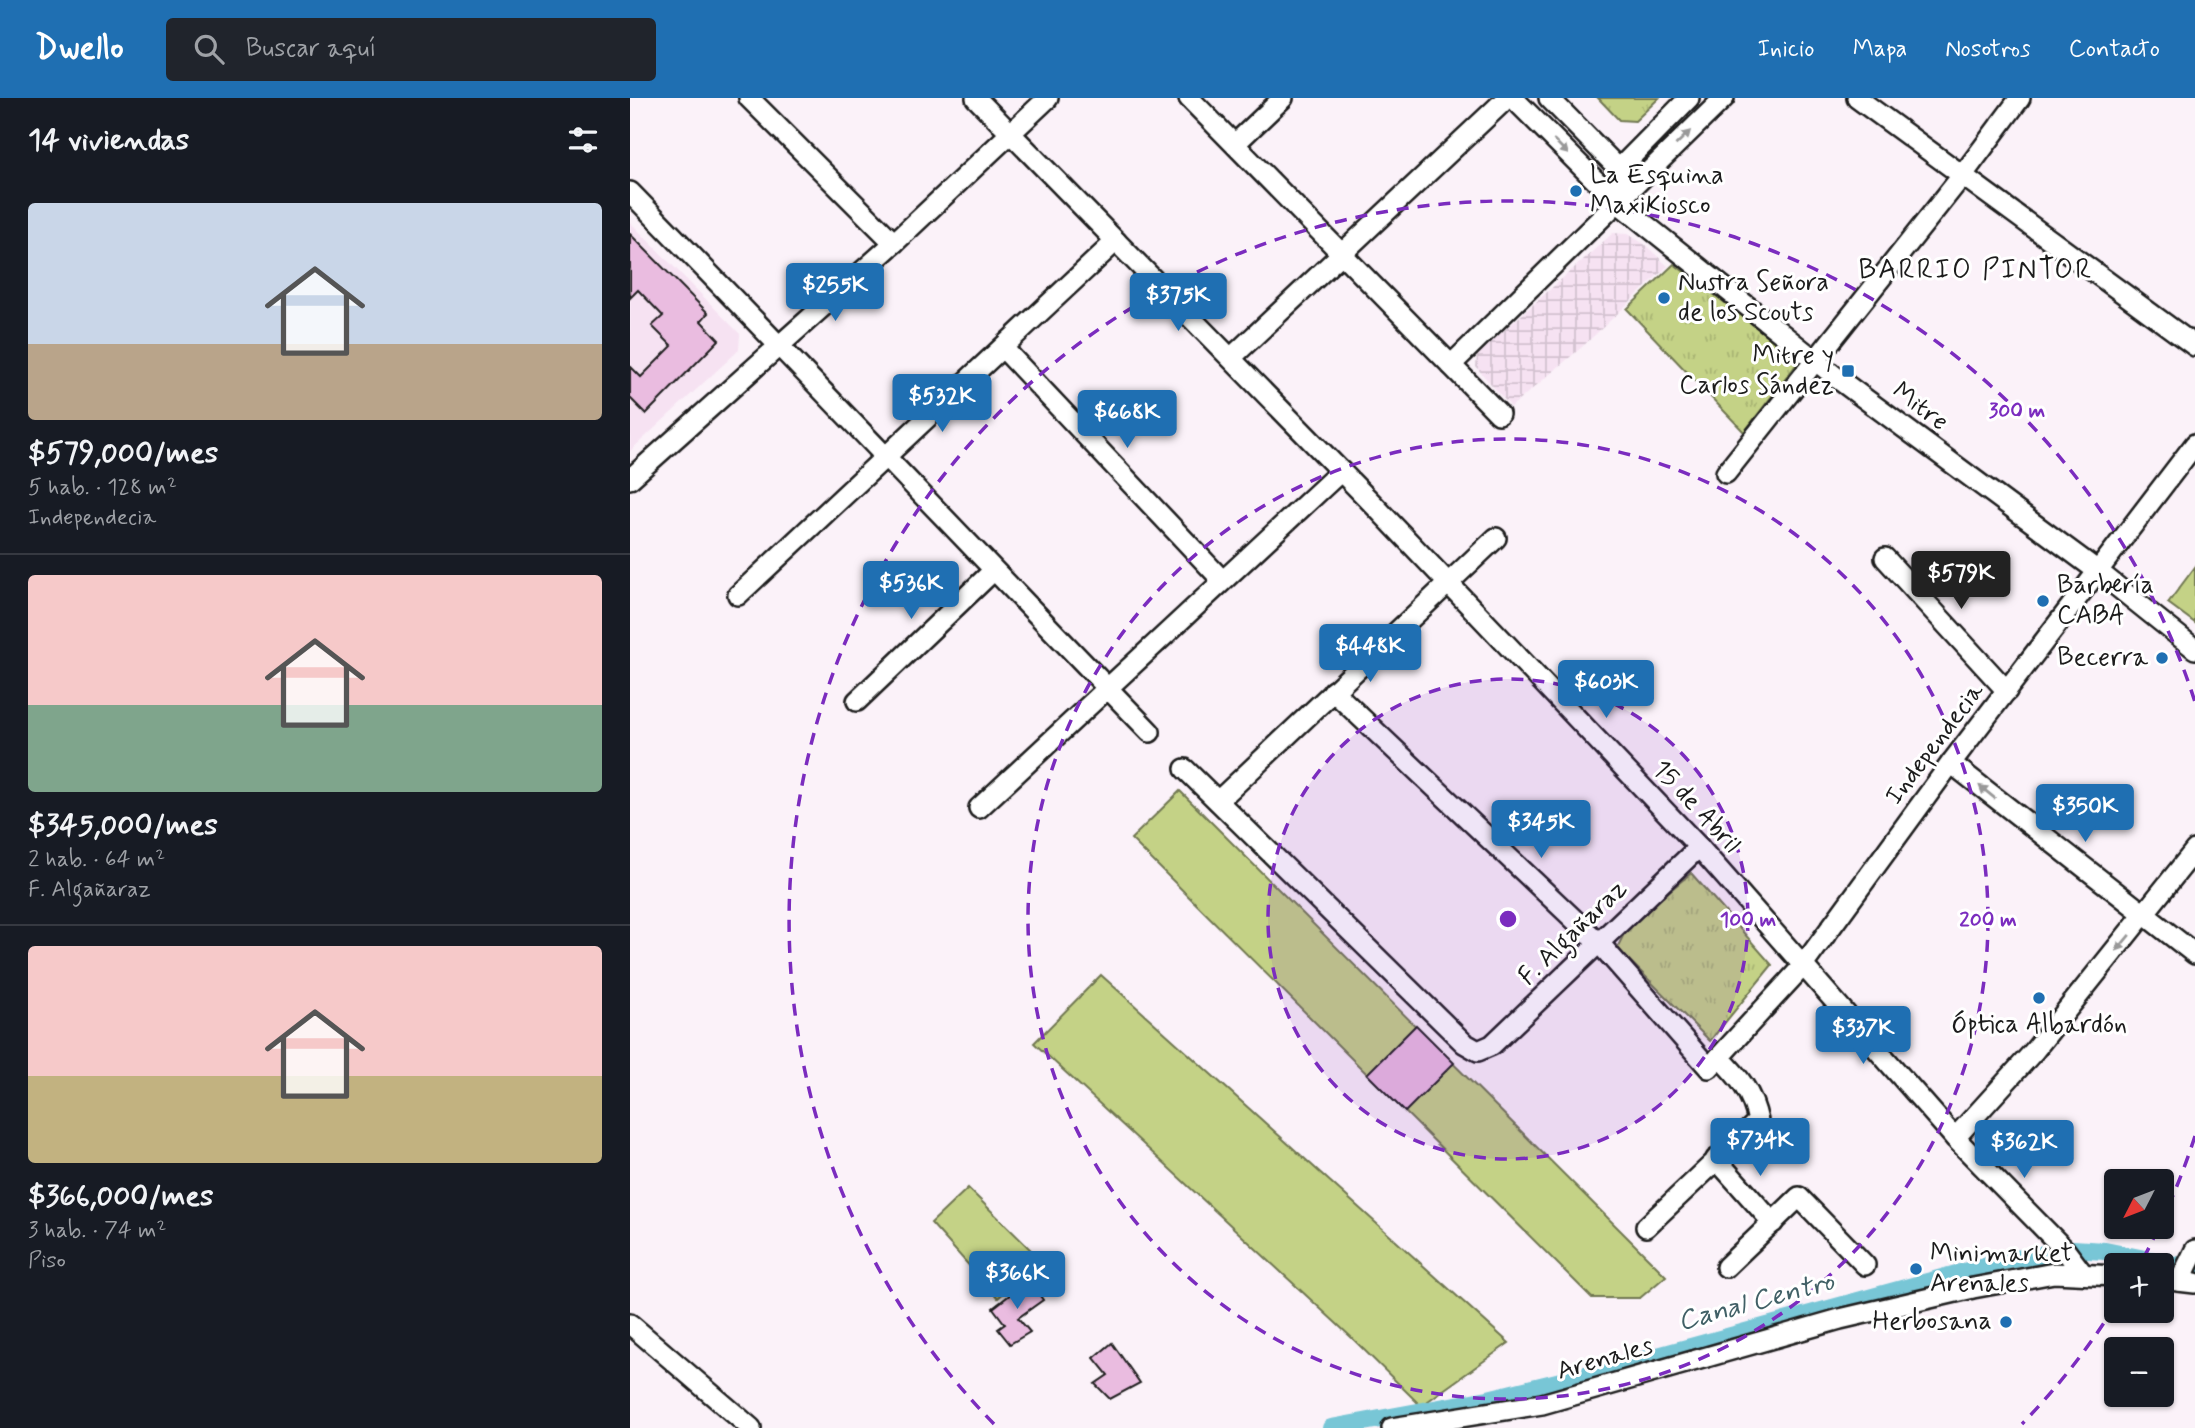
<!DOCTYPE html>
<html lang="es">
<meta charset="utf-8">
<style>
body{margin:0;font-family:Mynerve,sans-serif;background:#20242c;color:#f1f3f6;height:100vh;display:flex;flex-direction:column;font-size:26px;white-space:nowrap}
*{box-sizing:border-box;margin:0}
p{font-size:23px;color:#9ea1a6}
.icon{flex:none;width:38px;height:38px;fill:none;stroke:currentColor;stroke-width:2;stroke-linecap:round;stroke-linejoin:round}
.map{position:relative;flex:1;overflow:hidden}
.panel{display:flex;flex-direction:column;background:#171b24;width:630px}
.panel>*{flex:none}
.needle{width:46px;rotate:228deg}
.fabs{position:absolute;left:1474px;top:1071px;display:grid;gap:14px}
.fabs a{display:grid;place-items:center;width:70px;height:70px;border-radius:7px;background:#171b24;box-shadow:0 2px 5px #0004;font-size:35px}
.price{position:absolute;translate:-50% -60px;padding:0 16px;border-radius:7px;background:#1f6fb2;color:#fff;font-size:23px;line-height:46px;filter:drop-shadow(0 2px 4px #0008)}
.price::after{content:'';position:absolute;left:50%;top:42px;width:21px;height:16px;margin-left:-10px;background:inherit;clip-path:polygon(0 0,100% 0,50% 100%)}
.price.selected{background:#222;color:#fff}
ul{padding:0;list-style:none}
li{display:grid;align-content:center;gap:14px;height:371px;padding:0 28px}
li+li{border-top:2px solid #363941}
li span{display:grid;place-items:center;height:217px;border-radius:7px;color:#555}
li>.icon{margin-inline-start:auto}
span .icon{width:126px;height:126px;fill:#fffc;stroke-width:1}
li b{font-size:30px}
h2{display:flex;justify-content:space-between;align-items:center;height:84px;padding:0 28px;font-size:30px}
header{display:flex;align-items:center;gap:42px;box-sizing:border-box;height:98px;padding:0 35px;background:#1f6fb2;color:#fff}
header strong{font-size:33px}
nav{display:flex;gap:38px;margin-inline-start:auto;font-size:24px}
.search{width:490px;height:63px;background:#20242c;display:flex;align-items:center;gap:18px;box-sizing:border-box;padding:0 24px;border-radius:7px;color:#9ea1a6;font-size:26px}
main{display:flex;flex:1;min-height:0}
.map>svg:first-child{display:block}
.built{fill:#f6e2f2}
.industrial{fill:url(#industrial-grid)}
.grass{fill:#c4d286;stroke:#707751;stroke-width:2}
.park{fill:url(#park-tufts);stroke:#707751;stroke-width:2}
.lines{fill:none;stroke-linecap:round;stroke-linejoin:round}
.canal{stroke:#78c6d6;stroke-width:18}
.building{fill:#eabce0;stroke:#1c1c1c;stroke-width:2}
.minor-casing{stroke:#1c1c1c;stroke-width:24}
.minor{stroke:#fff;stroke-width:19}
.oneway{fill:#999}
.ring{fill:none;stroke:#7b2cbf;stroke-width:3.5;stroke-dasharray:12 9}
.poi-dot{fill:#1f6fb2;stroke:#fff;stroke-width:2.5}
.labels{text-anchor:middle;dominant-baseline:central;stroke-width:6;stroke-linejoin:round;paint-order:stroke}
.poi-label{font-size:26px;fill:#1c1c1c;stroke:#fff;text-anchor:start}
.street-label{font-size:26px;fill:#1c1c1c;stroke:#fff}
.neighbourhood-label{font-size:28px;letter-spacing:2px;fill:#1c1c1c;stroke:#fff}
.water-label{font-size:28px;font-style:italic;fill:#416066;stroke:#fff}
.centre{fill:#7b2cbf;stroke:#fff;stroke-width:3.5}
.ring-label{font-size:21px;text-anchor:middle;font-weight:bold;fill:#7b2cbf;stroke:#fff;stroke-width:6;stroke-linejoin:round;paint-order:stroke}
</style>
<header>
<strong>Dwello</strong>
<div class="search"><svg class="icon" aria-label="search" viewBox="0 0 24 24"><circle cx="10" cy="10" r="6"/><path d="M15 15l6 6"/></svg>Buscar aquí</div>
<nav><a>Inicio</a><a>Mapa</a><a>Nosotros</a><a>Contacto</a></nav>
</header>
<main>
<section class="panel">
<h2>14 viviendas<svg class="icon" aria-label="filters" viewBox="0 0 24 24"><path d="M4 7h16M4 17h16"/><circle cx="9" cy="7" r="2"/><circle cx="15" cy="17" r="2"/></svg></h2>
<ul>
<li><span style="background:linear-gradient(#c9d6e8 65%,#b9a48a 0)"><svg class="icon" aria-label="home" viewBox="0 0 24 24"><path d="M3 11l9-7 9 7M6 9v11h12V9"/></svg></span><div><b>$579,000/mes</b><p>5 hab. · 128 m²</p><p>Independecia</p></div></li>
<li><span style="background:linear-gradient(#f6c9c9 60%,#7fa58c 0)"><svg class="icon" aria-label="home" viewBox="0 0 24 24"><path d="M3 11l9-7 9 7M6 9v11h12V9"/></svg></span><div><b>$345,000/mes</b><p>2 hab. · 64 m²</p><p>F. Algañaraz</p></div></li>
<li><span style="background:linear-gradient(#f6c9c9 60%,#c2b280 0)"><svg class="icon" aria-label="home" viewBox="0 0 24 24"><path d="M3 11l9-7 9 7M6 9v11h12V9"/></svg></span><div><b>$366,000/mes</b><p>3 hab. · 74 m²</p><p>Piso</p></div></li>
</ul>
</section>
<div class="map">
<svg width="1565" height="1330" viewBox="0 0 1565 1330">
<defs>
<pattern id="industrial-grid" width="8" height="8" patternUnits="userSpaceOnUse" patternTransform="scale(1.75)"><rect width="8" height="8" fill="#f6e2f2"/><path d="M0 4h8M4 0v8" fill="none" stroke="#d2c1cf"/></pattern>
<pattern id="park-tufts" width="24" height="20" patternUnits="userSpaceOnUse" patternTransform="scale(1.75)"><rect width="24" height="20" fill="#c4d286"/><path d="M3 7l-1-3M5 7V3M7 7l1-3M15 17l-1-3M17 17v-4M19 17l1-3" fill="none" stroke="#a8b473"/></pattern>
</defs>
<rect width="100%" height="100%" fill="#fbf2f9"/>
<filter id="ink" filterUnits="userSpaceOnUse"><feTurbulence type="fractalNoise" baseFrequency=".0143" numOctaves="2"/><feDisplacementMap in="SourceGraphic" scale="14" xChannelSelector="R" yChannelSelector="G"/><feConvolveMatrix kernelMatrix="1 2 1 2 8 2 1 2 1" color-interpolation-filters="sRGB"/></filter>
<g filter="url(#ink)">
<!-- built -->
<path class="built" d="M0 124 110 236 109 252 0 353Z"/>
<!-- industrial -->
<path class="industrial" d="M983 135 997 136 1013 145 1038 168 952 249 881 309 846 269 847 257Z"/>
<!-- grass -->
<g class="grass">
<path d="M1565 469V525L1538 505Z"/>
<path d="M550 693 1036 1178 1010 1200H962L501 741Z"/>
<path d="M471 877 879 1245 791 1308 721 1239 404 945Z"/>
<path d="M338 1090 411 1162 368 1200 301 1125Z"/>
</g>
<!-- park -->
<g class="park">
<path d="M968 0H1029L1005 23 989 22Z"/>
<path d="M1044 166 1170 262 1114 334 997 211Z"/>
<path d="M1061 775 1142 867 1080 943 987 850 998 828Z"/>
</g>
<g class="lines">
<!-- canal -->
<path class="canal" d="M701 1330 858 1301 984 1270 1374 1163 1443 1151 1475 1153 1565 1171"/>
</g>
<!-- building -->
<g class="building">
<path d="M0 136 78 215 71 223 89 242 16 316 0 300V268L11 279 42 248 22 228 33 218 8 192 0 200Z"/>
<path d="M786 927 824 965 775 1014 737 976Z"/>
<path d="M399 1182 413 1202 388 1220 400 1234 380 1246 368 1231 375 1226 363 1210Z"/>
<path d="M482 1245 510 1285 480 1301 465 1286 478 1277 464 1260Z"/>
</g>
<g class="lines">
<defs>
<g id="minor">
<path d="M119 0 264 145"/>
<path d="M346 0 743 406 1069 749 1325 1040 1435 1152 1453 1176"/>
<path d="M559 0 869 316"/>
<path d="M883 0 987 104 1211 283 1469 474 1565 551"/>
<path d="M919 0 989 71 987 104"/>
<path d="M1227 0 1565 248"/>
<path d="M606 45 653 0"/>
<path d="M989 71 1059 0"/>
<path d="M0 94C175 273 347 455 520 634"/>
<path d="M373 250 592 482"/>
<path d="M601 260 877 0"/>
<path d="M821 267 1094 0"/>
<path d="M1096 375 1332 78 1390 0"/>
<path d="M0 381 264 145 418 0"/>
<path d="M1255 460 1377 593"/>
<path d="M108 497 486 143"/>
<path d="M703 593 970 846 1079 970 1172 869 1321 665 1565 346"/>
<path d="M227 603 363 473"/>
<path d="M1321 665 1565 856"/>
<path d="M555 671 834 945 848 953 862 947 1069 749"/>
<path d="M588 703 866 440"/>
<path d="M349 710 711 373"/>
<path d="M1325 1040 1404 953 1565 752"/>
<path d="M1086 1061 1143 1125"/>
<path d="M1016 1129 1128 1023C1122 994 1109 979 1089 959"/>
<path d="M1096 1169 1169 1099 1235 1167"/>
<path d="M1531 1181 1565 1185"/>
<path d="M1550 1183 1565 1152"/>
<path d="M0 1226 121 1330"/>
<path d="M762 1330 912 1306 1210 1221 1343 1190 1424 1175 1486 1178"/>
</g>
</defs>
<!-- minor casing -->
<use href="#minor" class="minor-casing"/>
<!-- minor -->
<use href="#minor" class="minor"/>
</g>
<!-- one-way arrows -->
<defs><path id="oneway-solid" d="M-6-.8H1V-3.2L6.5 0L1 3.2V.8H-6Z" transform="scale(1.75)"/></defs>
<g class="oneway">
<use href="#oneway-solid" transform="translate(1053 40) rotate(-44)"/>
<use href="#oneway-solid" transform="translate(931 49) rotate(45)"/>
<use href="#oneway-solid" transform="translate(1357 694) rotate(-141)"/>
<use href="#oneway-solid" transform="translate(1493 845) rotate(130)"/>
</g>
</g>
<!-- distance rings -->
<circle cx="878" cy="821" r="240" fill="#7b2cbf" fill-opacity=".12"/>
<g class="ring">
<circle cx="878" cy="821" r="240"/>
<circle cx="878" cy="821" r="480"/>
<path d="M1565 1038A720 720 0 0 1 1533 1120M1528 1131A720 720 0 0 1 1511 1165M1485 1208A720 720 0 0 1 1392 1326M364 1326A720 720 0 1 1 1565 604"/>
</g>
<!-- markers -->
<g class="poi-dot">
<circle cx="946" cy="93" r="7"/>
<circle cx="1034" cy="200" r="7"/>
<rect x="1211" y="266" width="14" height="14" rx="3.5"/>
<circle cx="1413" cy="503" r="7"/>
<circle cx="1532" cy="560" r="7"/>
<circle cx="1409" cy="900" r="7"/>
<circle cx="1286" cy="1171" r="7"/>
<circle cx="1376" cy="1224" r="7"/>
</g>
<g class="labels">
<!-- poi labels -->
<g class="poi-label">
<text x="960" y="78">La Esquina<tspan x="960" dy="30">MaxiKiosco</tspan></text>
<text x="1048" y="185">Nustra Señora<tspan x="1048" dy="30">de los Scouts</tspan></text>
<text x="1204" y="258" text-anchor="end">Mitre y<tspan x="1204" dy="30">Carlos Sández</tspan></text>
<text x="1427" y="488">Barbería<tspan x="1427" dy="30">CABA</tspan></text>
<text x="1518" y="560" text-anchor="end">Becerra</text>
<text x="1409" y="927" text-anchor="middle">Óptica Albardón</text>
<text x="1300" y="1156">Minimarket<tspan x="1300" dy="30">Arenales</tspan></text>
<text x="1362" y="1224" text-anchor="end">Herbosana</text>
</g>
<!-- street labels -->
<g class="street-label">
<text transform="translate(1290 309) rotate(37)">Mitre</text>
<text transform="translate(1305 646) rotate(-53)">Independecia</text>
<text transform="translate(1066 709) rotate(47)">15 de Abril</text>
<text transform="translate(943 835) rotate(-44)">F. Algañaraz</text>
<text transform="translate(975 1261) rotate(-16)">Arenales</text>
</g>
<!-- neighbourhood labels -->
<g class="neighbourhood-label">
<text x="1346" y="172">BARRIO PINTOR</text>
</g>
<!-- water labels -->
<g class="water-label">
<text transform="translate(1126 1204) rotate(-15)">Canal Centro</text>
</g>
</g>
<circle cx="878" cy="821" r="10" class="centre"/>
<g class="ring-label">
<text x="1387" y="319">300 m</text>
<text x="1118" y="828">100 m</text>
<text x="1358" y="828">200 m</text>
</g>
</svg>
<div class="fabs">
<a><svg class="needle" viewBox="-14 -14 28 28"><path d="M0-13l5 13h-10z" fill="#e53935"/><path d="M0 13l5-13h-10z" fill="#9ea1a6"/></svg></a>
<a>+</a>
<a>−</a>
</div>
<b class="price" style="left:205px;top:225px">$255K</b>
<b class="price" style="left:548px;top:235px">$375K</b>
<b class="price" style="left:312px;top:336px">$532K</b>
<b class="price" style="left:497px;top:352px">$668K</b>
<b class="price selected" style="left:1331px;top:513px">$579K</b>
<b class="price" style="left:281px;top:523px">$536K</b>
<b class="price" style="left:740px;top:586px">$448K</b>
<b class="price" style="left:976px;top:622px">$603K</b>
<b class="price" style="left:1455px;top:746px">$350K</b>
<b class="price" style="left:911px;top:762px">$345K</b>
<b class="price" style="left:1233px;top:968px">$337K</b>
<b class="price" style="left:1130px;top:1080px">$734K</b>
<b class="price" style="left:1394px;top:1082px">$362K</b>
<b class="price" style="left:387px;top:1213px">$366K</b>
</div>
</main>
